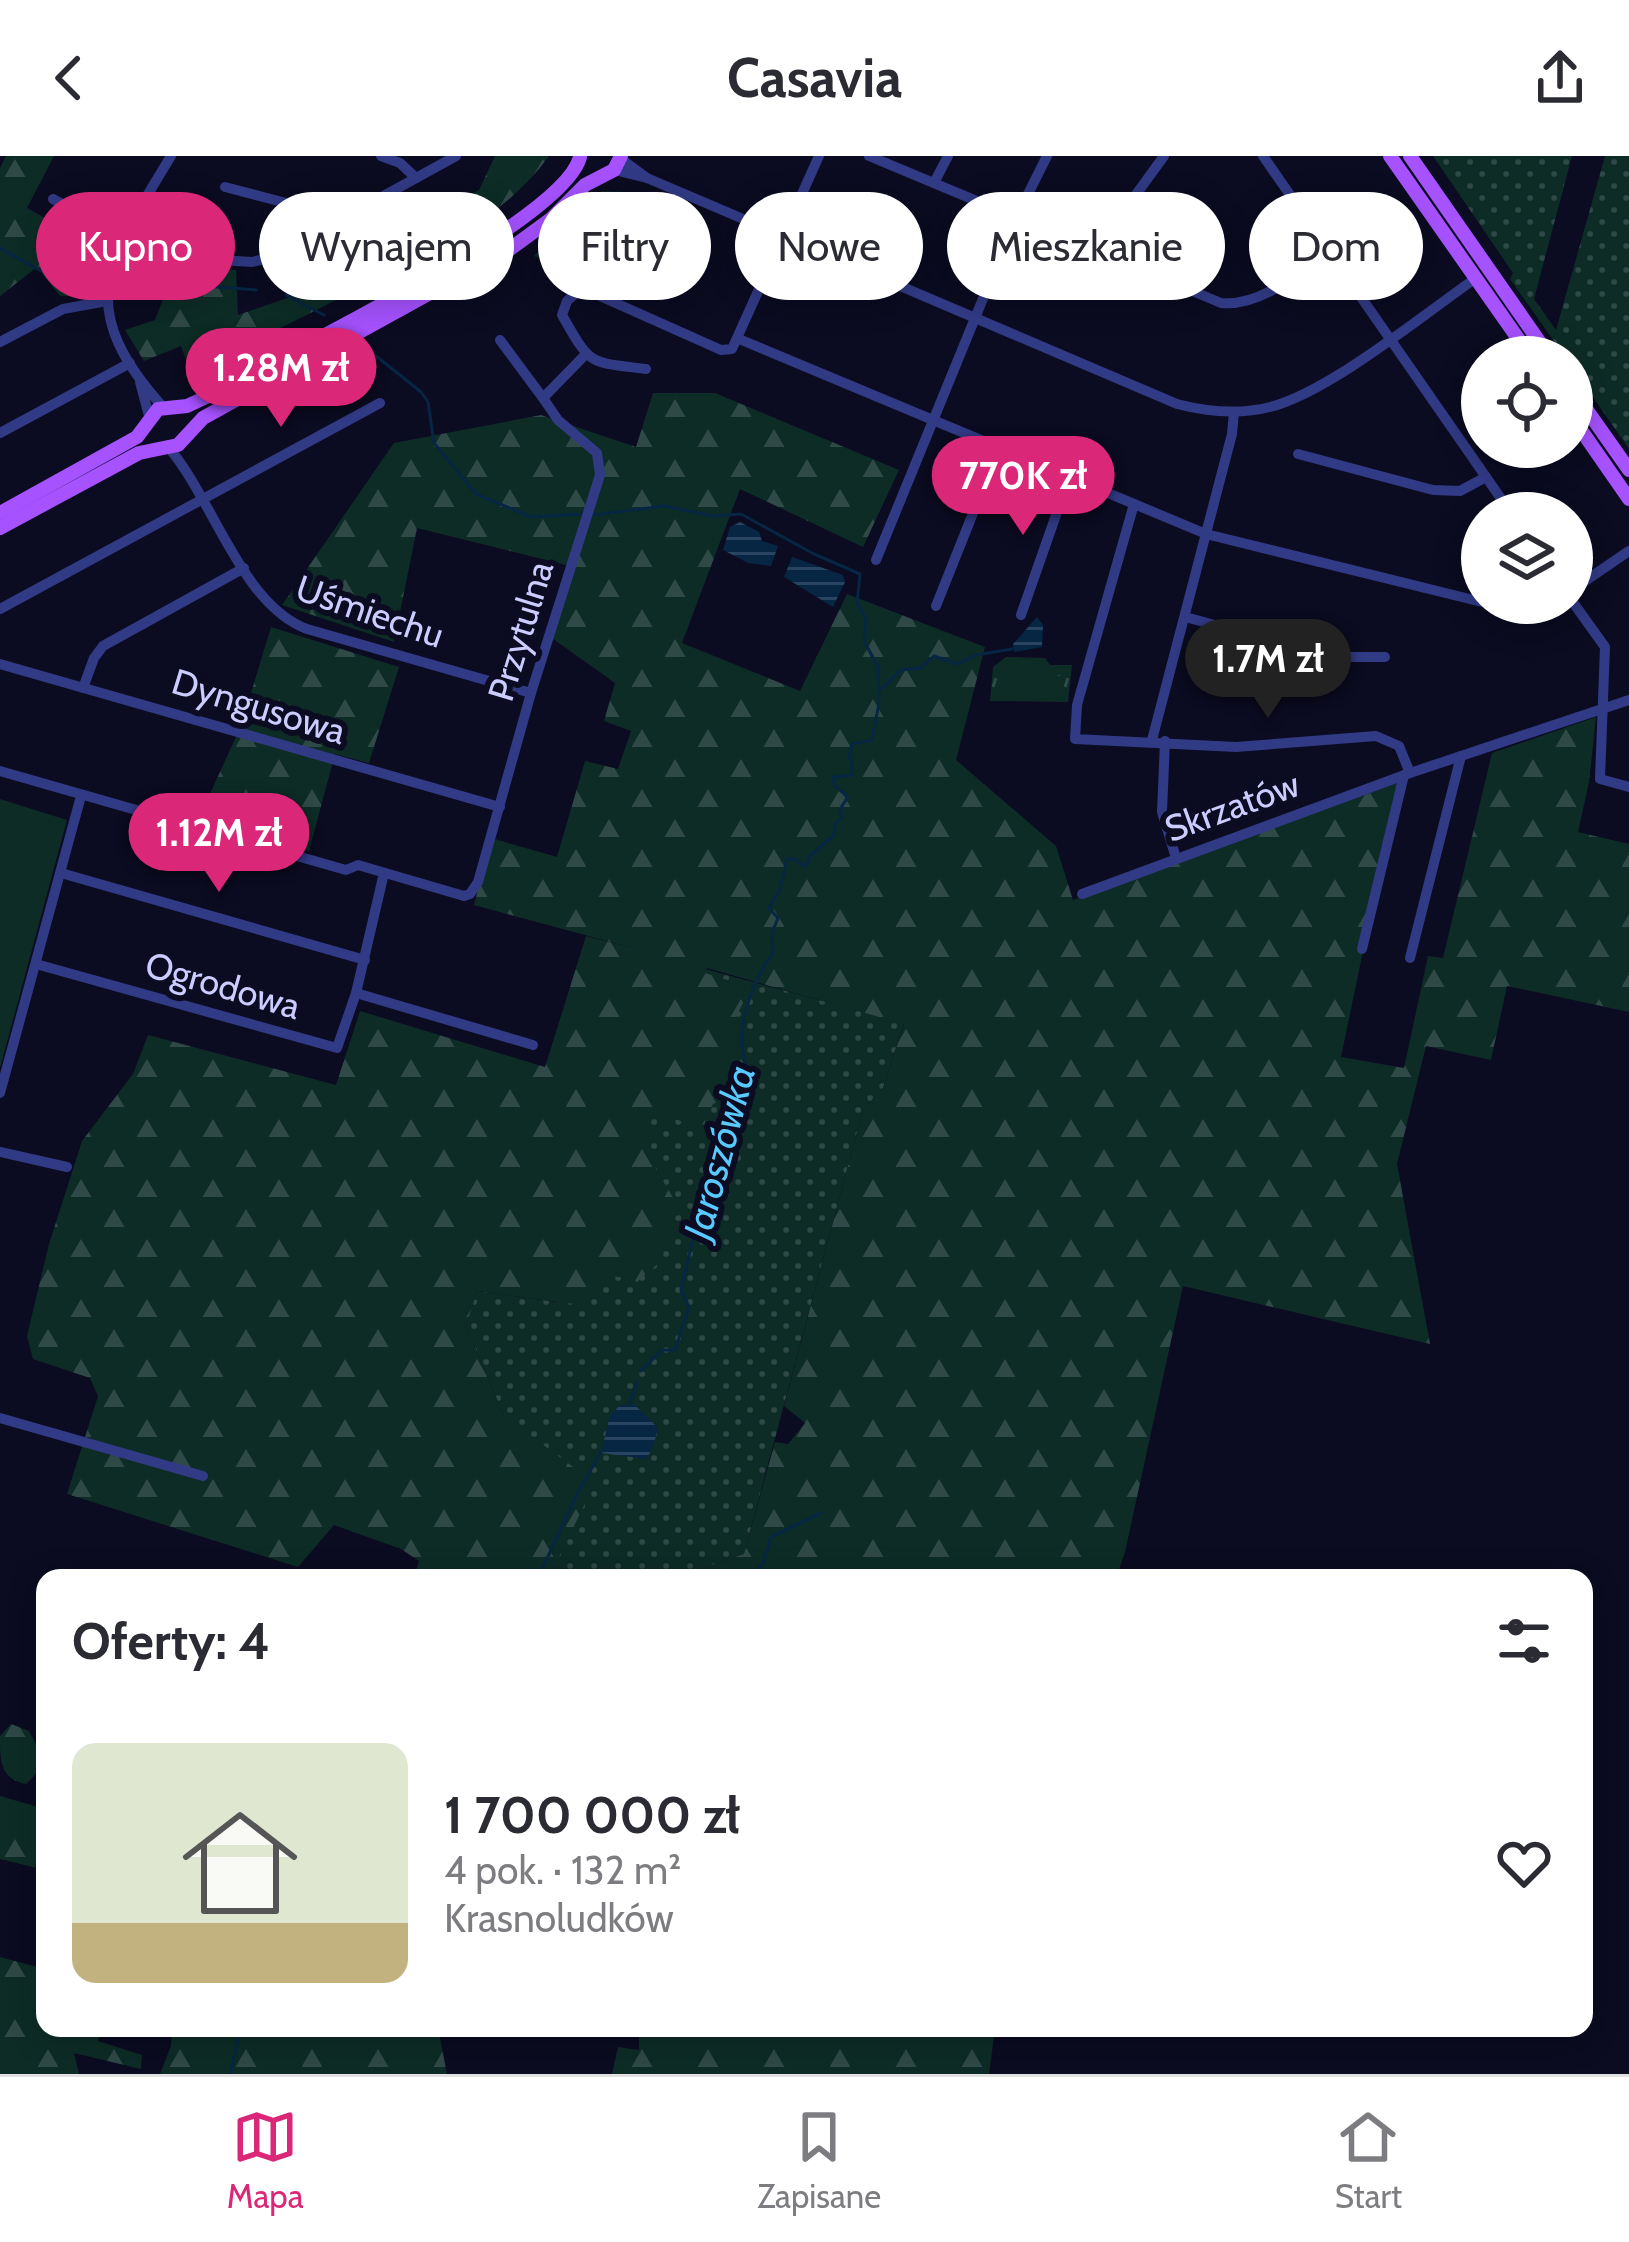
<!DOCTYPE html>
<html lang="pl">
<meta charset="utf-8">
<style>
body{margin:0;font-family:Cabin,sans-serif;background:#f7f7f7;color:#2b2b33;height:100vh;display:flex;flex-direction:column;font-size:45px;white-space:nowrap}
*{box-sizing:border-box;margin:0}
p{font-size:39px;color:#7c7c81}
.icon{flex:none;width:66px;height:66px;fill:none;stroke:currentColor;stroke-width:2;stroke-linecap:round;stroke-linejoin:round}
.map{position:relative;flex:1;overflow:hidden}
.drawer{position:absolute;left:36px;top:1413px;width:1557px;height:468px;display:flex;flex-direction:column;background:#fff;border-radius:24px;box-shadow:0 6px 30px #0003}
.drawer>*{flex:none}
.guide{position:absolute;left:36px;top:36px;width:1557px;height:108px;display:flex;gap:24px}
.buttons{position:absolute;left:1461px;top:180px;display:grid;gap:24px}
.buttons a{display:grid;place-items:center;width:132px;height:132px;border-radius:50%;background:#fff;box-shadow:0 6px 30px #0003;font-size:60px}
.price{position:absolute;translate:-50% -102px;padding:0 27px;border-radius:42px;background:#db2777;color:#fff;font-size:39px;line-height:78px;filter:drop-shadow(0 3px 6px #0008)}
.price::after{content:'';position:absolute;left:50%;top:72px;width:36px;height:27px;margin-left:-18px;background:inherit;clip-path:polygon(0 0,100% 0,50% 100%)}
.price.on{background:#222;color:#fff}
ul{padding:0;list-style:none}
li{display:flex;align-items:center;gap:36px;height:300px;padding:0 36px}
li span{display:grid;place-items:center;flex:none;width:336px;height:240px;border-radius:24px;color:#555}
li>.icon{margin-inline-start:auto}
span .icon{width:144px;height:144px;fill:#fffc;stroke-width:1}
li b{font-size:51px}
h2{display:flex;justify-content:space-between;align-items:center;height:144px;padding:0 36px;font-size:51px}
.tag{padding:0 42px;border-radius:54px;background:#fff;box-shadow:0 6px 30px #0003;font-size:42px;line-height:108px}
.tag.on{background:#db2777;color:#fff}
header{display:flex;justify-content:space-between;align-items:center;height:156px;padding:0 36px;background:#fff;font-size:54px;font-weight:800}
.dock{display:flex;justify-content:space-around;align-items:center;height:168px;border-top:3px solid #e1e1e2;background:#fff;font-size:33px;color:#7c7c81}
.dock a{display:grid;justify-items:center;gap:6px}
.dock .on{color:#db2777}
.map>svg:first-child{display:block}
.grass{fill:url(#grass-dots)}
.forest{fill:url(#forest-firs)}
.park{fill:url(#park-tufts)}
.garden{fill:#0d2c26}
.water{fill:url(#water-rules)}
.lines{fill:none;stroke-linecap:round;stroke-linejoin:round}
.stream{stroke:#062644;stroke-width:3}
.minor{stroke:#313a85;stroke-width:10}
.major{stroke:#a652ff;stroke-width:14}
.labels{text-anchor:middle;dominant-baseline:central;stroke-width:12;stroke-linejoin:round;paint-order:stroke}
.street-label{font-size:36px;fill:#cbccff;stroke:#0b0b21}
.water-label{font-size:39px;font-style:italic;fill:#59caff;stroke:#0b0b21}
</style>
<header><svg class="icon" aria-label="back" viewBox="0 0 24 24"><path d="M15 5l-7 7 7 7"/></svg>Casavia<svg class="icon" aria-label="share" viewBox="0 0 24 24"><path d="M12 15V3M7 8l5-5 5 5M5 13v7h14v-7"/></svg></header>
<div class="map">
<svg width="1629" height="1918" viewBox="0 0 1629 1918">
<defs>
<pattern id="grass-dots" width="8" height="8" patternUnits="userSpaceOnUse" patternTransform="scale(3)"><rect width="8" height="8" fill="#0d2c26"/><path d="M2 2h.1M6 6h.1" fill="none" stroke="#2f4947" stroke-width="1.8" stroke-linecap="round"/></pattern>
<pattern id="forest-firs" width="22" height="20" patternUnits="userSpaceOnUse" patternTransform="scale(3)"><rect width="22" height="20" fill="#0d2c26"/><path d="M5 1l3.5 6h-7zM16 11l3.5 6h-7z" fill="#2f4947"/></pattern>
<pattern id="park-tufts" width="24" height="20" patternUnits="userSpaceOnUse" patternTransform="scale(3)"><rect width="24" height="20" fill="#0d2c26"/><path d="M3 7l-1-3M5 7V3M7 7l1-3M15 17l-1-3M17 17v-4M19 17l1-3" fill="none" stroke="#2f4947"/></pattern>
<pattern id="water-rules" width="6" height="5" patternUnits="userSpaceOnUse" patternTransform="scale(3)"><rect width="6" height="5" fill="#062644"/><path d="M0 2.5h6" fill="none" stroke="#294460"/></pattern>
</defs>
<rect width="100%" height="100%" fill="#0b0b21"/>
<!-- grass -->
<g class="grass">
<path d="M1433 0H1572L1534 143 1556 174 1605 0H1629V293L1572 211V201H1565L1510 123 1513 117Z"/>
<path d="M705 813 904 867 883 932 863 954 744 1398 674 1422H634L553 1411 504 1260 466 1170 477 1135 557 1146Z"/>
</g>
<!-- forest -->
<g class="forest">
<path d="M6 0H54L27 52 101 93 94 141 60 140 37 111 0 140V12Z"/>
<path d="M495 0H549C501 66 421 101 350 137 297 164 244 190 191 217L181 190 144 205 125 174 155 164 176 110 236 114 238 159 415 98 414 80 436 75 451 49 479 34Z"/>
<path d="M602 35 623 36 639 44 564 113 534 100Z"/>
<path d="M653 237H715L899 314 863 391 740 333 682 487 800 535 847 438 985 491 956 604 1056 690 1073 744 1398 627 1341 901 1404 912 1428 800 1443 802 1492 597 1596 561 1589 626 1578 676 1629 688V856L1507 830 1491 904 1426 890 1397 1008 1430 1188 1183 1130 1125 1396 1116 1422H674L744 1398 775 1286 788 1288 805 1267 784 1250 863 954 883 932 904 868 707 812 705 817 750 831 742 839 743 847 736 860 750 918 738 921 735 938 713 948 702 969 693 970 661 957C621 979 670 1027 680 1057L673 1063 661 1105 637 1126C596 1112 603 1126 574 1148L477 1135 466 1170 504 1260 595 1327 554 1411 634 1422H414L419 1405 401 1393 334 1369 298 1411 67 1338 98 1240 90 1222 33 1203 27 1180 49 1088 82 985 133 918 148 879 336 929 360 855 545 911 586 780 644 795 474 749 491 682 557 701 585 605 618 613 631 575 604 565 615 527 549 480 570 410 417 372 394 486 282 449 394 287 541 259 636 291Z"/>
<path d="M271 471 399 511 369 607 335 598 309 695 198 664 241 570Z"/>
<path d="M11 1568 29 1575C40 1595 46 1611 26 1628 0 1623 0 1605 0 1580Z"/>
<path d="M0 1640 45 1653V1714L0 1703Z"/>
<path d="M0 1801 45 1813V1872H101L98 1885 142 1899 141 1913 74 1897 79 1918H0Z"/>
<path d="M172 1872H438L447 1918H160L171 1890Z"/>
<path d="M639 1872H995L989 1918H612L618 1891 639 1894Z"/>
</g>
<!-- park -->
<path class="park" d="M1006 501 1045 502 1050 509H1072L1068 546 990 545 993 511Z"/>
<!-- garden -->
<g class="garden">
<path d="M1008 518 1062 520 1061 543 1008 542Z"/>
<path d="M0 643 67 664 0 912Z"/>
</g>
<!-- water -->
<g class="water">
<path d="M740 366 759 376 762 385 778 390 771 410 748 407 723 394 730 371Z"/>
<path d="M792 401 843 419 845 426 833 451 784 421Z"/>
<path d="M1037 461 1043 469 1042 491 1014 496 1013 488Z"/>
<path d="M634 1248 658 1272C656 1281 652 1295 646 1303L601 1297 610 1260 620 1249Z"/>
</g>
<g class="lines">
<!-- stream -->
<g class="stream">
<path d="M0 92 48 119 93 127"/>
<path d="M120 123 256 134"/>
<path d="M286 139 324 159"/>
<path d="M370 195 421 236 428 246 434 287 476 338 531 361 584 358"/>
<path d="M594 359 664 350 713 360 741 358 814 398 860 418 857 447 866 463 864 485 878 511 879 547 872 584 852 588 849 601 852 605V619L833 621 834 629 848 641 840 653 841 662 835 668 834 679 811 699 805 711 795 703H787L780 733 769 752 778 762 772 777 773 797C753 824 729 882 750 918L741 923 738 939 725 949 730 962 727 993 702 1050V1068L694 1078 681 1134 689 1151 675 1194H662L641 1215"/>
<path d="M881 533 901 514 921 512 934 500 957 508 976 499 1012 493"/>
<path d="M630 1247 637 1226"/>
<path d="M538 1422 579 1334 601 1296"/>
<path d="M749 1422 763 1408 771 1381 821 1357"/>
<path d="M230 1918 241 1872"/>
</g>
<!-- minor -->
<g class="minor">
<path d="M381 0 400 7 416 22"/>
<path d="M869 0 1221 147C1260 151 1299 117 1330 95"/>
<path d="M1263 0 1511 357"/>
<path d="M621 3 647 22"/>
<path d="M614 14 647 22 1177 248C1208 256 1239 259 1270 251 1329 236 1423 159 1476 122"/>
<path d="M934 27 948 0"/>
<path d="M225 31 317 55 329 70"/>
<path d="M53 43 157 100 252 106 268 102 329 70 456 0"/>
<path d="M1104 98 1124 55 1164 0"/>
<path d="M739 183 1206 378 1482 446"/>
<path d="M500 184 543 242 585 199"/>
<path d="M0 186 63 153 107 145"/>
<path d="M646 213C588 206 591 210 562 159L567 145 582 132 721 194 732 193 819 0"/>
<path d="M140 226 149 260"/>
<path d="M163 251C70 148 110 102 171 0"/>
<path d="M0 277 130 207"/>
<path d="M169 292C214 345 242 449 307 473L531 537"/>
<path d="M1298 298 1433 334 1460 335 1486 321"/>
<path d="M1134 348 1077 549 1075 583 1236 591 1376 580 1399 590 1410 617"/>
<path d="M876 404 1016 62 1047 0"/>
<path d="M1572 434 1629 395"/>
<path d="M1572 445 1605 491 1600 623 1629 631"/>
<path d="M1486 447 1530 456 1553 447"/>
<path d="M936 450 999 292"/>
<path d="M0 453 380 247"/>
<path d="M1021 459 1069 322"/>
<path d="M1185 461 1334 501H1385"/>
<path d="M0 508 500 651"/>
<path d="M83 532 94 502 103 490 244 412"/>
<path d="M1152 584 1232 278 1234 256"/>
<path d="M1165 585 1162 656 1176 702"/>
<path d="M0 615 346 714 358 709 464 740 470 738 478 726 531 537 600 319 597 297 558 264 543 242"/>
<path d="M61 717 365 804"/>
<path d="M384 717 356 837 533 889"/>
<path d="M1082 738 1410 617 1629 544"/>
<path d="M1362 793 1404 619"/>
<path d="M1410 802 1461 600"/>
<path d="M36 808 337 892 356 837"/>
<path d="M0 937 81 640"/>
<path d="M0 996 67 1011"/>
<path d="M0 1262 203 1320"/>
</g>
<!-- major -->
<g class="major">
<path d="M1390 0 1531 201"/>
<path d="M1410 0 1550 201"/>
<path d="M1572 233 1629 314"/>
<path d="M1572 261 1629 343"/>
<path d="M0 357 137 281 158 253 187 250 217 236C285 198 564 65 580 1"/>
<path d="M0 372 139 297 178 289 203 262 510 93 551 63 585 29 614 14 621 0"/>
</g>
</g>
<g class="labels">
<!-- street labels -->
<g class="street-label">
<text transform="translate(370 455) rotate(19)">Uśmiechu</text>
<text transform="translate(520 475) rotate(-73)">Przytulna</text>
<text transform="translate(259 550) rotate(17)">Dyngusowa</text>
<text transform="translate(1232 650) rotate(-20)">Skrzatów</text>
<text transform="translate(223 829) rotate(16)">Ogrodowa</text>
</g>
<!-- water labels -->
<g class="water-label">
<text transform="translate(719 996) rotate(-75)">Jaroszówka</text>
</g>
</g>
</svg>
<div class="buttons">
<a><svg class="icon" aria-label="locate" viewBox="0 0 24 24"><circle cx="12" cy="12" r="6"/><path d="M12 2v4M12 18v4M2 12h4M18 12h4"/></svg></a>
<a><svg class="icon" aria-label="layers" viewBox="0 0 24 24"><path d="M12 4l9 5-9 5-9-5zM3 14l9 5 9-5"/></svg></a>
</div>
<b class="price" style="left:281px;top:274px">1.28M zł</b>
<b class="price" style="left:1023px;top:382px">770K zł</b>
<b class="price on" style="left:1268px;top:565px">1.7M zł</b>
<b class="price" style="left:219px;top:739px">1.12M zł</b>
<div class="guide">
<a class="tag on">Kupno</a>
<a class="tag">Wynajem</a>
<a class="tag">Filtry</a>
<a class="tag">Nowe</a>
<a class="tag">Mieszkanie</a>
<a class="tag">Dom</a>
</div>
<section class="drawer">
<h2>Oferty: 4<svg class="icon" aria-label="filters" viewBox="0 0 24 24"><path d="M4 7h16M4 17h16"/><circle cx="9" cy="7" r="2"/><circle cx="15" cy="17" r="2"/></svg></h2>
<ul>
<li><span style="background:linear-gradient(#dfe7d0 75%,#c2b280 0)"><svg class="icon" aria-label="home" viewBox="0 0 24 24"><path d="M3 11l9-7 9 7M6 9v11h12V9"/></svg></span><div><b>1 700 000 zł</b><p>4 pok. · 132 m²</p><p>Krasnoludków</p></div><svg class="icon" aria-label="heart" viewBox="0 0 24 24"><path d="M12 20l-8-8c-3-5 5-10 8-4 3-6 11-1 8 4z"/></svg></li>
</ul>
</section>
</div>
<nav class="dock">
<a class="on"><svg class="icon" aria-label="map" viewBox="0 0 24 24"><path d="M3 6l6-2 6 2 6-2v14l-6 2-6-2-6 2zM9 4v14M15 6v14"/></svg>Mapa</a>
<a><svg class="icon" aria-label="saved" viewBox="0 0 24 24"><path d="M7 4h10v16l-5-4-5 4z"/></svg>Zapisane</a>
<a><svg class="icon" aria-label="home" viewBox="0 0 24 24"><path d="M3 11l9-7 9 7M6 9v11h12V9"/></svg>Start</a>
</nav>
